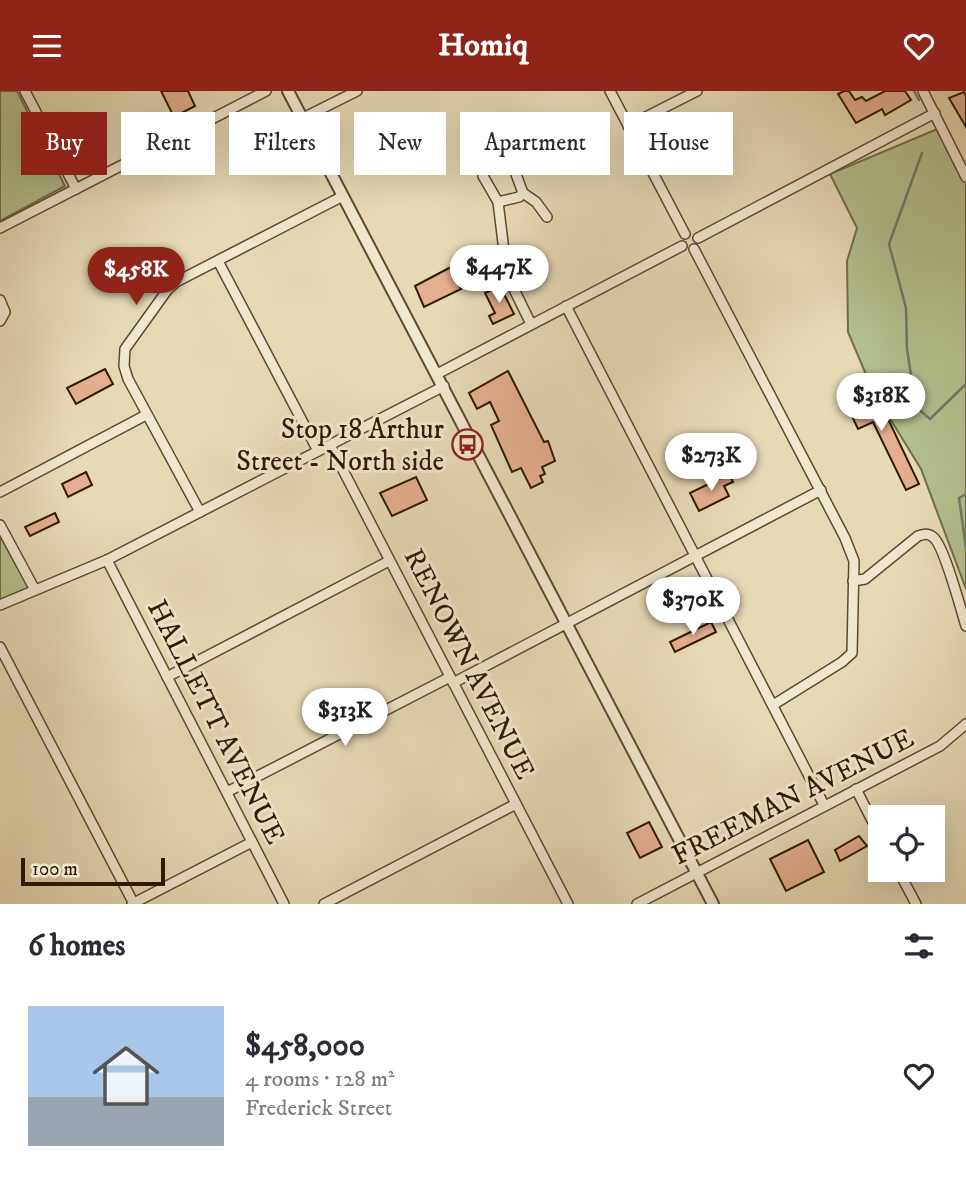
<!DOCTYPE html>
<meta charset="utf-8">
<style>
body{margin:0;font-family:"IM FELL DW Pica",serif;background:#f2f2f3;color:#2b2b33;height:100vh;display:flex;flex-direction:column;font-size:26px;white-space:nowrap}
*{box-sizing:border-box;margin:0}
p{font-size:23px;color:#7c7c81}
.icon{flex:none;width:38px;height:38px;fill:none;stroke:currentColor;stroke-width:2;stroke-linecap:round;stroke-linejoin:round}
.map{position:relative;height:813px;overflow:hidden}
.panel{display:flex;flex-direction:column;background:#fff;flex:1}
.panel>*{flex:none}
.banner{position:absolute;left:21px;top:21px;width:924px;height:63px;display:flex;gap:14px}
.fabs{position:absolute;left:868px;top:714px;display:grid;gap:14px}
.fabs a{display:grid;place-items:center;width:77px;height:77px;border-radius:0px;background:#fff;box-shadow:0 7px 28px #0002;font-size:35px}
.scale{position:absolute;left:21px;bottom:18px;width:144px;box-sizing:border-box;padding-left:7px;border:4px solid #301b01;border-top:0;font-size:19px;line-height:24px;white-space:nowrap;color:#301b01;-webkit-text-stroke:5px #efe7cf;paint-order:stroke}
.price{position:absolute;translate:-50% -60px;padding:0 16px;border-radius:24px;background:#fff;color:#222;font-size:23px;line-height:46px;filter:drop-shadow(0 2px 4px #0008)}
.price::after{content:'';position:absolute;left:50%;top:42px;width:21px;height:16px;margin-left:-10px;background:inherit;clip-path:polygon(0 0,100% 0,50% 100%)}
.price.selected{background:#8f2418;color:#fff}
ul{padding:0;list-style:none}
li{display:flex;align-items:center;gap:21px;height:175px;padding:0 28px}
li+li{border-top:2px solid #e1e1e2}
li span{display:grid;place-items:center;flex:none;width:196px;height:140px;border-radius:0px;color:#555}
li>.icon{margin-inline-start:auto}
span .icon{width:84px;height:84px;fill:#fffc;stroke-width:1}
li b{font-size:30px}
h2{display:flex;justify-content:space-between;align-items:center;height:84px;padding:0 28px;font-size:30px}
.chip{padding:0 24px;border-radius:0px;background:#fff;box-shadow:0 7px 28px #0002;font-size:24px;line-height:63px}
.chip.selected{background:#8f2418;color:#fff}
header{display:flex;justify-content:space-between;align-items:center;height:91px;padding:0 28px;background:#8f2418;color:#fff;font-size:32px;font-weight:700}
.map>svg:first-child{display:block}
.green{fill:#b3c08e;stroke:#726e48;stroke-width:2}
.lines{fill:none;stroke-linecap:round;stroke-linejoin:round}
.stream{stroke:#6d7b69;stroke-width:2.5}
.building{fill:#e5af8f;stroke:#301b01;stroke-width:2}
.minor-casing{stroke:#5e4b2e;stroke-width:12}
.tertiary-casing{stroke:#5e4b2e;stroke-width:14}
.minor{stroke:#efe7cf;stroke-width:9}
.tertiary{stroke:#efe7cf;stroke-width:10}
.labels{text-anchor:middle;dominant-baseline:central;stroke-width:6;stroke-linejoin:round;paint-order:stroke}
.poi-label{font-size:28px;fill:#301b01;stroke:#efe7cf;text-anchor:end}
.street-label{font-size:28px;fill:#301b01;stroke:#efe7cf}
</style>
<header><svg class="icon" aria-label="menu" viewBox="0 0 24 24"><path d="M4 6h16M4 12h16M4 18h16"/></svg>Homiq<svg class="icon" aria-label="heart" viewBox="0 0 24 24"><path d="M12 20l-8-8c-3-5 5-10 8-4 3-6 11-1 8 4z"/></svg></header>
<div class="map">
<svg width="966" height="813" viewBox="0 0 966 813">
<rect width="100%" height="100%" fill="#e6dab5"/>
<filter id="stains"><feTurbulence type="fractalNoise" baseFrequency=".00286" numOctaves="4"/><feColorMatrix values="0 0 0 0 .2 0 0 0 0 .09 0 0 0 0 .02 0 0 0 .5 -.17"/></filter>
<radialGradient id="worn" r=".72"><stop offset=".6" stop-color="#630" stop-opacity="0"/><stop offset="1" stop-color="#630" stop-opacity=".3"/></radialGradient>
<!-- green -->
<g class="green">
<path d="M0 0H17L65 95 0 130Z"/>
<path d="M942 36 966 86V498L921 378 873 300 848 241 847 170 857 137 830 83Z"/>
<path d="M0 434 35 499 0 514Z"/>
</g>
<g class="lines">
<!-- stream -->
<g class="stream">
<path d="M914 0 919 9"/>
<path d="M922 62 889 153 906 217 907 258 916 316 930 328 966 293"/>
<path d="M966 403 959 407 966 457"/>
</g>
</g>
<!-- building -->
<g class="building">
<path d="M161 0H188L195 15 174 26Z"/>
<path d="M844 0H849L855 9 862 6 866 10 885 0H905L911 9 885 24 882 18 856 32 838 3Z"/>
<path d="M964 1 966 5V36L949 7Z"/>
<path d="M451 176 461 198 424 216 415 195Z"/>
<path d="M500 195 514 223 493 233 489 225 495 222 485 202Z"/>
<path d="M105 278 113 293 76 313 67 297Z"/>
<path d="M508 280 544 351 548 350 555 370 542 376 545 383 540 385 543 391 531 397 521 377 512 381 491 334 499 330 490 311 477 318 469 302Z"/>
<path d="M858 292 862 299 855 303 863 319 880 311 919 393 906 399 873 331 858 338 840 300Z"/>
<path d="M86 381 92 394 68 406 62 393Z"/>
<path d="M729 383 733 391 724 395 729 405 699 420 690 402Z"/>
<path d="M416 386 427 409 392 425 380 402Z"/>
<path d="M55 422 59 431 30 445 25 436Z"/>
<path d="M711 531 716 541 675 561 670 551Z"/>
<path d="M649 731 662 756 640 767 627 742Z"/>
<path d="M859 745 867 755 840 770 835 759Z"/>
<path d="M808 749 824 781 786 800 770 768Z"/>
</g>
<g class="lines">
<defs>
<g id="minor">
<path d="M25 0 76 98"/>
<path d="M610 0 685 143"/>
<path d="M923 0 966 86"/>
<path d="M303 27 357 0"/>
<path d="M628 35 697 0"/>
<path d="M507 68 489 73 483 85 498 111 507 184 531 233"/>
<path d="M507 68 516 49 533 40"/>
<path d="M523 102 536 111 547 126"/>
<path d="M498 111 519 106 523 102 513 75 507 68"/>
<path d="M0 137 266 0"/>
<path d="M698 147 935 22"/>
<path d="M694 158 845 447 854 470 852 562 842 571 773 614"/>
<path d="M218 170 318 360"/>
<path d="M0 209 5 221 0 230"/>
<path d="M566 215 824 714"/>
<path d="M437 283 682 155"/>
<path d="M330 354 568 813"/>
<path d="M0 401 146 324"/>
<path d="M200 421 128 288 124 275 125 258 168 198 176 191 343 105"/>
<path d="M0 434 35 499"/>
<path d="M107 469 284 813"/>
<path d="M853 490 865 488 918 445C924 443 928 442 933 446 944 454 961 519 966 535"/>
<path d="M0 514 107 469 444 295"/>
<path d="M0 556 134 813"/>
<path d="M167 586 389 470"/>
<path d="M453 592 821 399"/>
<path d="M856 698 880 745"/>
<path d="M227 701 450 586"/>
<path d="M898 779 916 813"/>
<path d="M132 813 252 751"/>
<path d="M324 813 516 713"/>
<path d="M637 813 940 655 966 633"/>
</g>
<path id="tertiary" d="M288 0 713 813"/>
</defs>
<!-- minor casing -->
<use href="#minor" class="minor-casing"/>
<!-- tertiary casing -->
<use href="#tertiary" class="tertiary-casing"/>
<!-- minor -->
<use href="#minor" class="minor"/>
<!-- tertiary -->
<use href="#tertiary" class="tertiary"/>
</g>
<!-- icons -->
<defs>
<symbol id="bus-ring" viewBox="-11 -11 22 22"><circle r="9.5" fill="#efe7cf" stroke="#8f2418" stroke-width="1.5"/><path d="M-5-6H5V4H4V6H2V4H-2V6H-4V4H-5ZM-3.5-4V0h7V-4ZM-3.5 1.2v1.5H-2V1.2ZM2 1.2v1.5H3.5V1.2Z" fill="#8f2418"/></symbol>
</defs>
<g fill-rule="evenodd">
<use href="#bus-ring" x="450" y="336" width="35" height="35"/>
</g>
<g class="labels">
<!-- poi labels -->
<g class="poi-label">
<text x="444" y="338">Stop 18 Arthur<tspan x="444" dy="32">Street - North side</tspan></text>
</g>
<!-- street labels -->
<g class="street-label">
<text transform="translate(469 573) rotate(63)">RENOWN AVENUE</text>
<text transform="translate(216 631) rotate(63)">HALLETT AVENUE</text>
<text transform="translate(793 706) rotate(-27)">FREEMAN AVENUE</text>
</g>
</g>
<rect width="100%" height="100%" filter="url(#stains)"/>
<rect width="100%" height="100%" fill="url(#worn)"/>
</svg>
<div class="fabs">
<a><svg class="icon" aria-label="locate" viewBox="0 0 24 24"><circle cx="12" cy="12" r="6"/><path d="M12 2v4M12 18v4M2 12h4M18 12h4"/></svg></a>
</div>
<div class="scale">100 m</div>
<b class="price" style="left:499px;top:214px">$447K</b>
<b class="price selected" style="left:136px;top:216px">$458K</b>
<b class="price" style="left:881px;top:342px">$318K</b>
<b class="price" style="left:711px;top:402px">$273K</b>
<b class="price" style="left:693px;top:546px">$370K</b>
<b class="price" style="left:345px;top:657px">$313K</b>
<div class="banner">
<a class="chip selected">Buy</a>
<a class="chip">Rent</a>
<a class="chip">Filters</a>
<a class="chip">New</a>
<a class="chip">Apartment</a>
<a class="chip">House</a>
</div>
</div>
<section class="panel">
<h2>6 homes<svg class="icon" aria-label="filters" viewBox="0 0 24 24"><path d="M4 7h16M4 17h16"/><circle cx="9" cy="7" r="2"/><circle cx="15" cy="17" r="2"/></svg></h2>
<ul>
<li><span style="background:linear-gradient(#a9c7e8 65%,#9aa5b1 0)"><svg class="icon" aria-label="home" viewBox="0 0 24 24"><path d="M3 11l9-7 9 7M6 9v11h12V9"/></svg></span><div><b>$458,000</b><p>4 rooms · 128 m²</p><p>Frederick Street</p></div><svg class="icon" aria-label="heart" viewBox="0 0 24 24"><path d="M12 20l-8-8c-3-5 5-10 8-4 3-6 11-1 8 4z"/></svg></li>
</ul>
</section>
